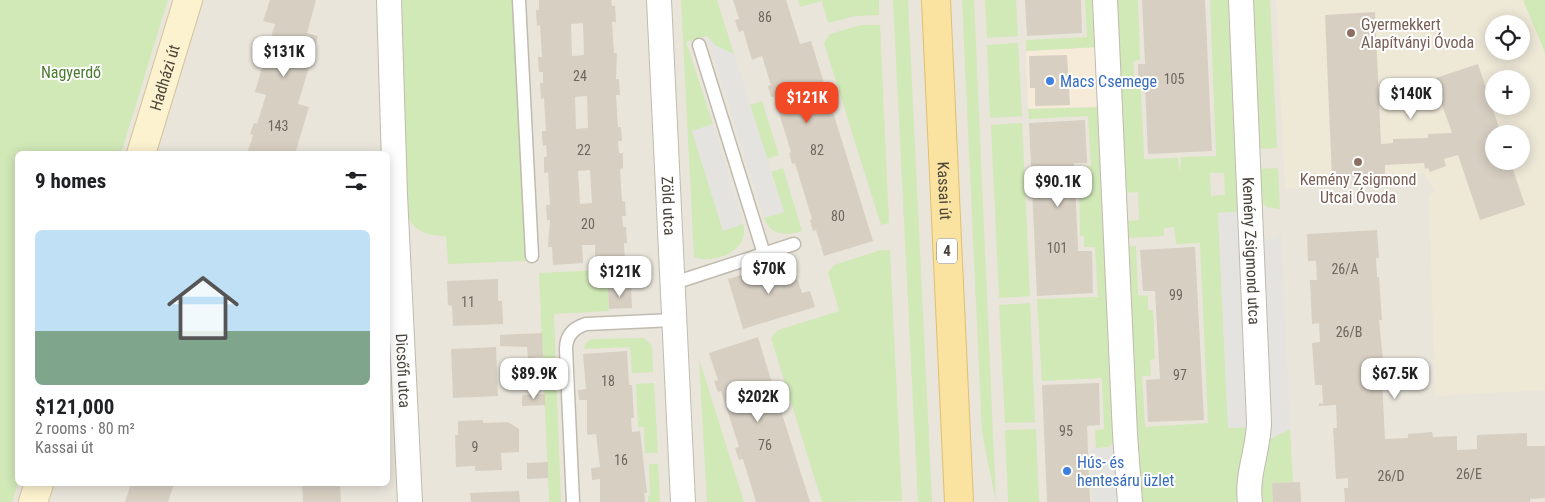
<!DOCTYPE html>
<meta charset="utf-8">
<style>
body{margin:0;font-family:"Roboto Condensed",sans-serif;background:#f2f2f2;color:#202124;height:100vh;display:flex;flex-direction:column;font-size:19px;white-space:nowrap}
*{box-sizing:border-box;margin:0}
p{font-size:16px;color:#757577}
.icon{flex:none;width:28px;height:28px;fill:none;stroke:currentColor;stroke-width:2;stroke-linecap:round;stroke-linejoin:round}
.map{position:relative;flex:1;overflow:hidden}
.drawer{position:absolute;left:15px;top:151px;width:375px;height:335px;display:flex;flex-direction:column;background:#fff;border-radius:8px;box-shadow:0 2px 12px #0003}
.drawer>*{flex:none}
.controls{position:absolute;left:1485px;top:15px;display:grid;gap:10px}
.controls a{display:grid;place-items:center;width:45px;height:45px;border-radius:50%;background:#fff;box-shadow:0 2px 12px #0003;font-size:25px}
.price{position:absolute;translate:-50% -42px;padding:0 11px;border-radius:10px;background:#fff;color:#222;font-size:16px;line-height:32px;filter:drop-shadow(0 1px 2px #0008)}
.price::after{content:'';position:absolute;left:50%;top:30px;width:15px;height:11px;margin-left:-8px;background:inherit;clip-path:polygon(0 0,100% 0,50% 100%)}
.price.current{background:#f24927;color:#fff}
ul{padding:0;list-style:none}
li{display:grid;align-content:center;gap:10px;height:265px;padding:0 20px}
li span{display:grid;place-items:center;height:155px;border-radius:8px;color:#555}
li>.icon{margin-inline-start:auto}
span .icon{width:90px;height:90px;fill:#fffc;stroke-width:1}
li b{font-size:21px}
h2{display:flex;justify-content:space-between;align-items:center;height:60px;padding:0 20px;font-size:21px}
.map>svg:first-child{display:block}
.residential{fill:#e9e5db;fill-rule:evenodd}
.commercial{fill:#f6ead9}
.education{fill:#eee8d7;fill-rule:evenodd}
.green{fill:#d1e8b7;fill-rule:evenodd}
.parking{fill:#e5e3e0}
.building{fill:#d7cfc2;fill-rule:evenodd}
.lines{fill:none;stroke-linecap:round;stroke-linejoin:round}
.lane-casing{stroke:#c1bbaf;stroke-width:15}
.street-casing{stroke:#c1bbaf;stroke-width:26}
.secondary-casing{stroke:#d3c69e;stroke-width:30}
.primary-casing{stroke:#e0c070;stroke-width:30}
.lane{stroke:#fff;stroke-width:12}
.street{stroke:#fff;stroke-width:24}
.secondary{stroke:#fdf2cf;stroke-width:28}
.primary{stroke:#fae2a0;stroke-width:28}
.education-dot{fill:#8d6e63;stroke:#fff;stroke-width:2}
.shop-dot{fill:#3f7fe0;stroke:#fff;stroke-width:2}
.labels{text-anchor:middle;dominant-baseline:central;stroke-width:4;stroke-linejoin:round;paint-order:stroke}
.number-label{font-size:14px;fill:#6d675c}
.shield{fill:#fff;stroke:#807c75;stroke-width:1}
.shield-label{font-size:15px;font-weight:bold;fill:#4a443a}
.education-label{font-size:16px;fill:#785e54;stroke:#fff;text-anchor:start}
.park-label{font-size:16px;fill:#4a7b2e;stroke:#fff}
.street-label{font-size:16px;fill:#4a443a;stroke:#fff}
.shop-label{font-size:16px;fill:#366cbe;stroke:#fff;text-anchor:start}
</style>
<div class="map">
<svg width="1545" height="502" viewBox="0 0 1545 502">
<rect width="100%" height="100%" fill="#f6f3ec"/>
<!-- residential -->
<path class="residential" d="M168 0H1545V502H12L18 484H388V154H121ZM1494 24H1521V51H1494ZM1494 79H1521V106H1494ZM1494 134H1521V161H1494Z"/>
<!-- commercial -->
<path class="commercial" d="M1097 47 1099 107 1028 109 1026 51Z"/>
<!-- education -->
<path class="education" d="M1276 0H1523L1545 52V390L1435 396 1429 194 1436 192 1423 173 1341 178 1339 186 1285 189ZM1494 24H1521V51H1494ZM1494 79H1521V106H1494ZM1494 134H1521V161H1494Z"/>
<!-- green -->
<g class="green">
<path d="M0 0H168L121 154H18V484L12 502H0Z"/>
<path d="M401 0H512L526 261 448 264 446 236C427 235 411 232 407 211Z"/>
<path d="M681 0H717L734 54 716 46 707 36 686 42 713 124 692 131 723 230 743 224C751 250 715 265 694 257Z"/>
<path d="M798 0H879V15L855 16 828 23 822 1 800 7Z"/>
<path d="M893 0H908L932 502H918Z"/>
<path d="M962 0H974L996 502 982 433Z"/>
<path d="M985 0H1016L1018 36 987 38Z"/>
<path d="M1085 0H1095L1097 47 1026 51V40L1087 37Z"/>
<path d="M1114 0H1138L1140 60 1133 61 1135 88H1141L1144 159 1178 158 1180 173 1181 157 1216 156 1210 0H1231L1238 212 1218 213 1228 428 1249 427 1237 489V502H1142L1139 492 1125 247 1136 246 1138 295 1148 296V310H1153L1155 359 1150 360 1151 376H1142L1145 427 1208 423 1200 243 1176 244 1174 227 1164 228V236L1125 238 1124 221 1139 220 1138 192 1123 193ZM1210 173H1224L1225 195 1211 196Z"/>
<path d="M1250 0H1270L1277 148 1256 149Z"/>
<path d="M1523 0H1545V52Z"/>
<path d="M861 25H880L889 223 881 225 824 43 830 34Z"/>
<path d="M1018 43 1022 116 990 118 987 45Z"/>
<path d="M762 101 779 155 767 159 750 105Z"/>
<path d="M1099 107 1114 443 1109 447 1096 448 1095 430 1104 429 1102 378 1042 381 1037 299 1098 297 1095 247H1084V236H1080L1079 180 1082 179 1081 167 1091 166 1088 116 1029 119 1028 109Z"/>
<path d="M1022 123 1030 296 999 298 991 125Z"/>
<path d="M783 168 802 231C786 236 771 236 764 218L784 212 771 172Z"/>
<path d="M1278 168 1280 209 1267 207 1261 202 1257 169Z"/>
<path d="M881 250H890L902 501 822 502 771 338 778 330 839 311 828 272 834 265Z"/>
<path d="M602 270 603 284H608L609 311 554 314 561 502H549L539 273Z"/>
<path d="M1030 303 1035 422 1005 423 999 305Z"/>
<path d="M644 338 652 346 653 372 632 373 630 347 584 349 585 344 591 339Z"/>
<path d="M699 359 744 502H707Z"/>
<path d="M654 383 658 453H645L644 427H638L636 384Z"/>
<path d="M1036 429 1039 502H1008L1005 430Z"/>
<path d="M1290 429 1293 482 1272 483 1273 502H1263L1261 485 1270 439Z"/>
<path d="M649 464H658L660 502H648V497L650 496Z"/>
</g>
<!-- parking -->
<g class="parking">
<path d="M707 36 716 46 734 54 784 212 764 218Z"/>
<path d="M713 124 743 224 723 231 692 131Z"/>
<path d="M1238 212 1249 427 1228 428 1218 213Z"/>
<path d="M1281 234 1290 429 1270 439 1260 244Z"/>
<path d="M1114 443 1118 502H1094L1091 448H1107Z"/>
</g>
<!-- building -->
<g class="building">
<path d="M270 0H316L307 33 318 36 298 104 309 107 295 154H247L253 135 250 134 252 128 254 123 257 124 266 95 255 92 263 64 259 63 263 53 266 54 275 24 263 21Z"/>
<path d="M539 0H611L612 6H615L616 22H612L614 53H617L616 79H619L620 95H616L618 127H621L622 141H618L619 153H623V168L620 169 622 201 625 202 626 216H622L623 227H626L627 243H624L625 261 595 262V245H582L583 263 553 265 552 247H548L550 220H547L546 205H550L548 172 544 173V157H547L546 145 543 146 542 138V131H546L544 98 541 99 540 83H543V72H539L538 57H542L540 25 537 26 536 10H539ZM583 23 584 55 572 56 571 24ZM587 96 588 128 576 129 575 97ZM590 170 592 203 580 204 578 171Z"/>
<path d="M733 0H786L800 44 811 41 873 241 824 256 816 230 813 231 810 220 812 219 795 163 792 164 789 153 791 152 774 97H771L768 86 771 85 762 56 752 60 743 30 739 32 735 20 739 19Z"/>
<path d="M1025 0H1081L1082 33 1027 36Z"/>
<path d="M1142 0H1205L1212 151 1148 154 1145 84H1139L1138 74V64H1145Z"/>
<path d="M1375 12 1381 144 1393 143V139L1428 138V134L1452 133 1433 79 1478 64 1501 134H1494V161H1510L1525 205 1480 220 1458 155 1444 159 1446 166 1430 172 1428 168 1425 169 1424 163 1385 165V176L1332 178 1325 15Z"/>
<path d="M1067 55 1070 105 1035 106V88H1030L1029 56Z"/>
<path d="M1085 120 1087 163H1074L1078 247V251H1092L1093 293 1037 296 1029 123Z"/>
<path d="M1377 230 1379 258H1376L1377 277H1379L1382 320H1379L1385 381H1382L1385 439 1408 438V434L1432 432 1433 437 1457 436V450L1477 449V435L1527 433V446H1545V498L1530 499V502H1345L1344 488H1348V478L1336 479 1333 428H1337L1336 405 1319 406V403L1323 404 1322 385H1315L1312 343 1320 342 1319 323 1312 324 1310 280H1317L1316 261H1308L1307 234Z"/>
<path d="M1195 247 1204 420 1148 422 1146 380 1160 379 1155 291H1143L1140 250Z"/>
<path d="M791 260 802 293 810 291 815 307 743 329 728 279Z"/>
<path d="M627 269 628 283 603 284 602 271Z"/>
<path d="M498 279V301H502L503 324 453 326 452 306 448 305 447 281Z"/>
<path d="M631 286 632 308 609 309 608 287Z"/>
<path d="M542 333 543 357 528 358 527 347 500 346V335Z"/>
<path d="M758 337 768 370 810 502H756L743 459 739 460 735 448 739 447 721 391 718 392 716 387 714 381 718 380 709 353Z"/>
<path d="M496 347 498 396 453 398 451 349Z"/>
<path d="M627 351 629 385H632L634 418H631L632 432 640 431 647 493H644L645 502H600V479L592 480 591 468 600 467 596 434 587 435V400H579L578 390 586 389 583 354Z"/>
<path d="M1099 383 1100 425 1087 426 1090 502H1047L1042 385Z"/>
<path d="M545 394V405L522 406V395Z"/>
<path d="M483 420V423L508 422 519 429V452L501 453 502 470 475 471V466L456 467 455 435H458V421Z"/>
<path d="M548 462V478L527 479V463Z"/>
<path d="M1300 482 1301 502H1273L1272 483Z"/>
<path d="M131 484H174L168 502H125Z"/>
<path d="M302 484H340L341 502H303Z"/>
<path d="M519 491 520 502H471L470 493Z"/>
</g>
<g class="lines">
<defs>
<g id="lane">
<path d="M519 0 532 256"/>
<path d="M699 45 764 254"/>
<path d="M674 283 794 244"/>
<path d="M573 502 566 349C566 336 573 328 586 324L674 320"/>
</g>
<g id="street">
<path id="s1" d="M389 0 395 195 410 502"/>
<path id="s2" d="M659 0 683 502"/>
<path d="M1105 0 1125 434 1130 502"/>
<path id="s3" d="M1241 0 1259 422C1259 448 1246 476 1250 502"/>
</g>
<g id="secondary">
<path id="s4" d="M141 154 188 0"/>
<path d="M33 502 39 484"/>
</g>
<g id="primary">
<path id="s5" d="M936 0 959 502"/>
</g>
</defs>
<!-- lane casing -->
<use href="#lane" class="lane-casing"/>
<!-- street casing -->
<use href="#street" class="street-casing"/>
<!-- secondary casing -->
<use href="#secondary" class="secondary-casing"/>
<!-- primary casing -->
<use href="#primary" class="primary-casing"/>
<!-- lane -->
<use href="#lane" class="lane"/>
<!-- street -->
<use href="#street" class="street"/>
<!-- secondary -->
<use href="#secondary" class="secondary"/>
<!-- primary -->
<use href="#primary" class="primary"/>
</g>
<!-- markers -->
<g class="education-dot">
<circle cx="1351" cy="33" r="5"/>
<circle cx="1358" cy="162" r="5"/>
</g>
<g class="shop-dot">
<circle cx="1050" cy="81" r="5"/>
<circle cx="1067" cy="471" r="5"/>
</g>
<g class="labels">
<!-- number labels -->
<g class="number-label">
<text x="765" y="17">86</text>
<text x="580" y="76">24</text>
<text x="1174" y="79">105</text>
<text x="278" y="126">143</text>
<text x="584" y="150">22</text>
<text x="817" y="150">82</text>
<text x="838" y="216">80</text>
<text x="588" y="224">20</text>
<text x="1057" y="248">101</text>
<text x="1345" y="269">26/A</text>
<text x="1176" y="295">99</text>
<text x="468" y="302">11</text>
<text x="1349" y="332">26/B</text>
<text x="1180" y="375">97</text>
<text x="608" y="381">18</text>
<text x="1066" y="431">95</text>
<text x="765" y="445">76</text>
<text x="475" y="447">9</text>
<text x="621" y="460">16</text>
<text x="1469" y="474">26/E</text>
<text x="1391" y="476">26/D</text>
</g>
<!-- shield labels -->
<rect class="shield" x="937" y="238.5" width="20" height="25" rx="4"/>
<g class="shield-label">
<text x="947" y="251">4</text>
</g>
<!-- education labels -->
<g class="education-label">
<text x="1361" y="24">Gyermekkert<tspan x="1361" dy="18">Alapítványi Óvoda</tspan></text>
<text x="1358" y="179" text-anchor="middle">Kemény Zsigmond<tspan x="1358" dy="18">Utcai Óvoda</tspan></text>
</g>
<!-- park labels -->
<g class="park-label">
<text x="71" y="72">Nagyerdő</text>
</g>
<!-- street labels -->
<g class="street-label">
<text stroke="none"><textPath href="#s4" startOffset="80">Hadházi út</textPath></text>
<text stroke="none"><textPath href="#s5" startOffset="191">Kassai út</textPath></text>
<text stroke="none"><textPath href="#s2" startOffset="206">Zöld utca</textPath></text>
<text stroke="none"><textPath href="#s3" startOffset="251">Kemény Zsigmond utca</textPath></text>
<text stroke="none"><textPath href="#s1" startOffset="371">Dicsőfi utca</textPath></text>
</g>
<!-- shop labels -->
<g class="shop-label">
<text x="1060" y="81">Macs Csemege</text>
<text x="1077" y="462">Hús- és<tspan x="1077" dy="18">hentesáru üzlet</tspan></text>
</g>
</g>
</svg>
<div class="controls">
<a><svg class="icon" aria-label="locate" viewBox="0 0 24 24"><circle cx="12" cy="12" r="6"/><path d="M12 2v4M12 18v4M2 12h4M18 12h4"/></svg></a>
<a>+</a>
<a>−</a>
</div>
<b class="price" style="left:284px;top:78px">$131K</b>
<b class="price" style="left:1411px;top:120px">$140K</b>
<b class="price current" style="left:807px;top:124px">$121K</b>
<b class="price" style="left:1058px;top:208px">$90.1K</b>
<b class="price" style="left:769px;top:295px">$70K</b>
<b class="price" style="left:620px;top:298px">$121K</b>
<b class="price" style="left:534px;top:400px">$89.9K</b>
<b class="price" style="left:1395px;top:400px">$67.5K</b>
<b class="price" style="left:758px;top:423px">$202K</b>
<section class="drawer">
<h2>9 homes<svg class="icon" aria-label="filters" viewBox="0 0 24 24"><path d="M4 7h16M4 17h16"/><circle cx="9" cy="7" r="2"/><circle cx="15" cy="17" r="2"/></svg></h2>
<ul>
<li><span style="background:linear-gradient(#bfe0f5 65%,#7fa58c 0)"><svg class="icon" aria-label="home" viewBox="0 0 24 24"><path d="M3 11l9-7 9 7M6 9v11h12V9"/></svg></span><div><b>$121,000</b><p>2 rooms · 80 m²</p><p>Kassai út</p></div></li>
</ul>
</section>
</div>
